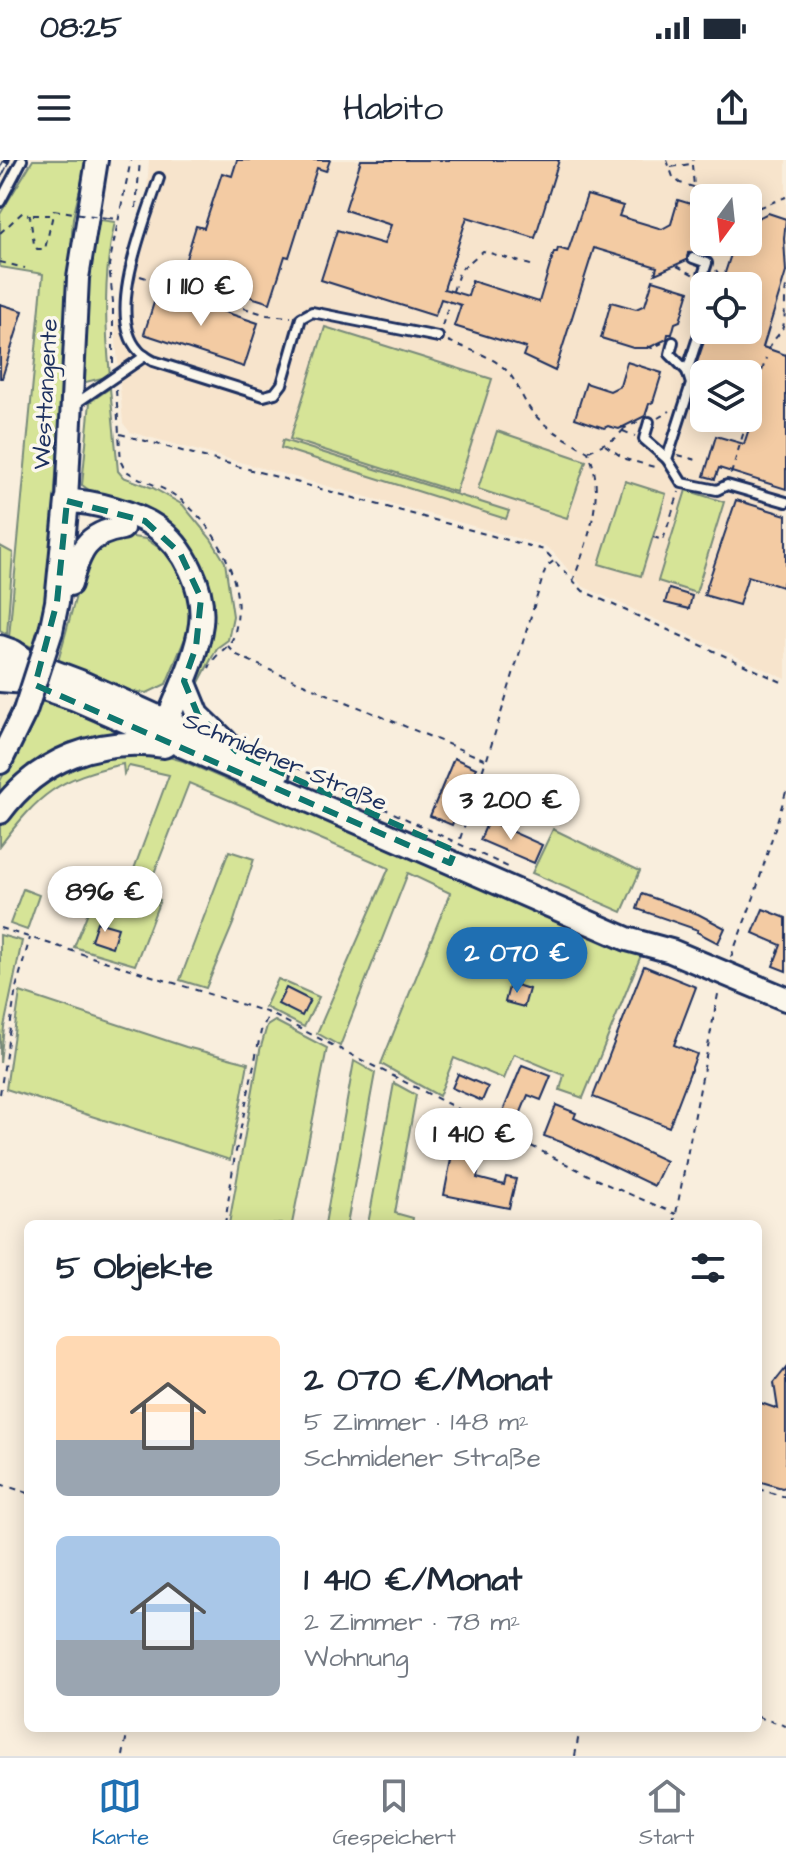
<!DOCTYPE html>
<html lang="de">
<meta charset="utf-8">
<style>
body{margin:0;font-family:"Architects Daughter",sans-serif;background:#f2f2f3;color:#1f2937;height:100vh;display:flex;flex-direction:column;font-size:30px;white-space:nowrap}
*{box-sizing:border-box;margin:0}
p{font-size:26px;color:#747a83}
.icon{flex:none;width:44px;height:44px;fill:none;stroke:currentColor;stroke-width:2;stroke-linecap:round;stroke-linejoin:round}
.map{position:relative;flex:1;overflow:hidden}
.details{position:absolute;left:24px;top:1060px;width:738px;height:512px;display:flex;flex-direction:column;background:#fff;border-radius:12px;box-shadow:0 4px 20px #0003}
.details>*{flex:none}
.needle{width:52px;rotate:195deg}
.tools{position:absolute;left:690px;top:24px;display:grid;gap:16px}
.tools a{display:grid;place-items:center;width:72px;height:72px;border-radius:12px;background:#fff;box-shadow:0 4px 20px #0003;font-size:40px}
.price{position:absolute;translate:-50% -68px;padding:0 18px;border-radius:28px;background:#fff;color:#222;font-size:26px;line-height:52px;filter:drop-shadow(0 2px 4px #0008)}
.price::after{content:'';position:absolute;left:50%;top:48px;width:24px;height:18px;margin-left:-12px;background:inherit;clip-path:polygon(0 0,100% 0,50% 100%)}
.price.active{background:#1f6fb2;color:#fff}
ul{padding:0;list-style:none}
li{display:flex;align-items:center;gap:24px;height:200px;padding:0 32px}
li span{display:grid;place-items:center;flex:none;width:224px;height:160px;border-radius:12px;color:#555}
li>.icon{margin-inline-start:auto}
span .icon{width:96px;height:96px;fill:#fffc;stroke-width:1}
li b{font-size:34px}
h2{display:flex;justify-content:space-between;align-items:center;height:96px;padding:0 32px;font-size:34px}
.status{display:flex;justify-content:space-between;align-items:center;height:56px;padding:0 40px;background:#fff;direction:ltr}
.status svg{height:22px;fill:currentColor}
header{display:flex;justify-content:space-between;align-items:center;height:104px;padding:0 32px;background:#fff;font-size:36px;font-weight:600}
.tabs{display:flex;justify-content:space-around;align-items:center;height:112px;border-top:2px solid #e0e1e3;background:#fff;font-size:22px;color:#747a83}
.tabs a{display:grid;justify-items:center;gap:4px}
.tabs .active{color:#1f6fb2}
.map>svg:first-child{display:block}
.built{fill:#f7e4cc;fill-rule:evenodd}
.green{fill:#d6e497;stroke:#788a7a;stroke-width:2}
.building{fill:#f3cba3;stroke:#1b2f5e;stroke-width:2}
.lines{fill:none;stroke-linecap:round;stroke-linejoin:round}
.service-casing{stroke:#1b2f5e;stroke-width:14}
.tertiary-casing{stroke:#1b2f5e;stroke-width:26}
.secondary-casing{stroke:#1b2f5e;stroke-width:28}
.path{stroke:#1b2f5e;stroke-width:2;stroke-dasharray:6 6;stroke-linecap:butt}
.service{stroke:#fbf7ec;stroke-width:8}
.tertiary{stroke:#fbf7ec;stroke-width:20}
.secondary{stroke:#fbf7ec;stroke-width:22}
.rail-casing{stroke:#1b2f5e;stroke-width:7}
.rail{stroke:#fbf7ec;stroke-width:4;stroke-dasharray:12;stroke-linecap:butt}
.secondary-bridge-casing{stroke:#1b2f5e;stroke-width:28;stroke-linecap:butt}
.path-bridge{stroke:#1b2f5e;stroke-width:2;stroke-dasharray:6 6;stroke-linecap:butt}
.secondary-bridge{stroke:#fbf7ec;stroke-width:22}
.marked{fill:none;stroke:#0f766e;stroke-width:6;stroke-dasharray:16 10;stroke-linejoin:round}
.labels{text-anchor:middle;dominant-baseline:central;stroke-width:7;stroke-linejoin:round;paint-order:stroke}
.street-label{font-size:24px;fill:#1b2f5e;stroke:#fbf7ec}
</style>
<div class="status"><b>08:25</b><svg viewBox="0 0 49 12"><path d="M0 12V9h3v3zM5 12V6h3v6zM10 12V3h3v9zM15 12V0h3v12zM26 1h20v11H26zM47 4h2v5h-2z"/></svg></div>
<header><svg class="icon" aria-label="menu" viewBox="0 0 24 24"><path d="M4 6h16M4 12h16M4 18h16"/></svg>Habito<svg class="icon" aria-label="share" viewBox="0 0 24 24"><path d="M12 15V3M7 8l5-5 5 5M5 13v7h14v-7"/></svg></header>
<div class="map">
<svg width="786" height="1596" viewBox="0 0 786 1596">
<rect width="100%" height="100%" fill="#f9eedd"/>
<filter id="ink" filterUnits="userSpaceOnUse"><feTurbulence type="fractalNoise" baseFrequency=".0125" numOctaves="2"/><feDisplacementMap in="SourceGraphic" scale="16" xChannelSelector="R" yChannelSelector="G"/><feConvolveMatrix kernelMatrix="1 2 1 2 8 2 1 2 1" color-interpolation-filters="sRGB"/></filter>
<g filter="url(#ink)">
<!-- built -->
<path class="built" d="M149 0H786V519L582 426 553 392 545 386 130 272 123 263 115 168 124 116 146 46ZM704 38H748V82H704ZM704 126H748V170H704ZM704 214H748V258H704Z"/>
<!-- green -->
<g class="green">
<path d="M33 0H87L73 58 49 421 34 488 9 477 43 114 0 107V54Z"/>
<path d="M94 59 115 62C103 112 105 165 110 216L82 223 87 113Z"/>
<path d="M325 167 492 219 456 332 290 279Z"/>
<path d="M110 228 118 311 123 317 153 328 183 345 211 379 225 402 233 456 228 480 217 488 195 530 206 484 188 385 104 341 82 325 90 242Z"/>
<path d="M497 271 586 301 567 358 478 329Z"/>
<path d="M283 280 509 351 506 359 281 288Z"/>
<path d="M625 321 666 334 641 416 599 404Z"/>
<path d="M686 330 724 342 696 433 658 421Z"/>
<path d="M119 375 146 379 171 396 186 427 191 464 166 524 147 533 122 530 57 505 86 399 97 383Z"/>
<path d="M0 386 13 393 7 474 0 470Z"/>
<path d="M46 534 145 577 70 582 18 616 0 638V621Z"/>
<path d="M147 591 183 601 263 636 332 658 642 793 583 938 560 930 564 915 514 894 504 919 454 898 439 936 381 904 450 733 408 713 340 886 317 873 389 708 189 623 146 734 160 740 135 805 74 787 102 717 128 725 169 615 129 606 124 614 123 604C58 618 39 634 0 686V664L35 623 84 597Z"/>
<path d="M553 669 640 711 622 752 532 713Z"/>
<path d="M229 691 254 699 233 764 206 828 180 820Z"/>
<path d="M23 729 39 735 27 770 10 764Z"/>
<path d="M0 775 22 781 4 867 0 903Z"/>
<path d="M278 819 319 837 304 867 265 847Z"/>
<path d="M20 832 186 887 248 903 230 1000 6 929Z"/>
<path d="M275 861 327 888 292 1064H229L260 890 267 866Z"/>
<path d="M354 901 375 913 347 1064H325Z"/>
<path d="M394 923 416 935 395 1053 413 1058 412 1064H368Z"/>
</g>
<!-- building -->
<g class="building">
<path d="M237 0H330L326 11 317 8 289 97 285 96 270 143 181 115 196 66 204 68 222 13 232 16Z"/>
<path d="M361 0H559L535 78 467 57 444 129 468 136 472 121 539 142 554 92H557L558 88 568 91 587 35 623 46 619 56 662 69 671 64 678 40 704 48V81L700 82 697 92 688 93 687 100 655 114 657 107 594 88 555 211 523 196 526 188 454 166 461 145 441 139 435 156 321 120 337 70 384 84 391 65 345 50Z"/>
<path d="M768 53 786 59 784 79 786 112 763 187 786 195V329L719 308 715 319 704 316 716 276 744 284 761 232 748 228V214H705L694 211 708 170H748V136L751 125 724 116 735 82H748V63Z"/>
<path d="M653 120 689 131 680 161 675 163 672 174H668L667 179 648 188H633L601 178 611 142 636 149 645 145Z"/>
<path d="M158 130 258 163 244 207 144 174Z"/>
<path d="M0 144 23 151 2 218H0Z"/>
<path d="M627 202 662 213 653 242 649 244 645 256 619 269 608 266 604 268 575 258 586 223 610 231 620 226Z"/>
<path d="M736 340 786 355V414L782 427 748 416 739 445 704 435Z"/>
<path d="M669 429 692 436 689 449 665 443Z"/>
<path d="M454 598 476 608 452 665 430 656Z"/>
<path d="M488 661 542 685 534 703 480 680Z"/>
<path d="M642 734 698 754 725 768 718 783 697 772 698 770 637 749Z"/>
<path d="M763 749 786 758V811L773 806 781 785 753 773Z"/>
<path d="M97 762 118 768 112 787 91 780Z"/>
<path d="M644 806 696 827 674 885 697 894 669 967 593 937Z"/>
<path d="M510 823 529 829 524 847 505 842Z"/>
<path d="M286 828 310 840 302 856 278 844Z"/>
<path d="M522 905 551 916 541 940 528 935 517 962 501 956Z"/>
<path d="M458 914 488 927 482 941 452 928Z"/>
<path d="M556 945 576 953 574 958 666 1001 654 1026 564 983 544 976Z"/>
<path d="M456 974 484 979 477 1018 504 1025 506 1017 516 1019 509 1048 444 1035Z"/>
<path d="M786 1208V1327L782 1328 758 1321V1242L778 1249 774 1223Z"/>
</g>
<g class="lines">
<defs>
<g id="service">
<path d="M159 18C146 59 105 154 138 190 142 195 148 198 153 201L264 236 275 233 282 224 301 158 312 152 438 177"/>
<path d="M0 42 22 0"/>
<path d="M693 98 707 103 703 115 711 126"/>
<path d="M704 159 687 211 691 224 667 299 682 323 717 330 727 325 786 342"/>
<path d="M673 182 670 194 687 211"/>
<path d="M75 244 145 196"/>
<path d="M649 262 644 279 667 299"/>
</g>
<g id="tertiary">
<path d="M67 341 78 118 97 0"/>
<path d="M0 486 14 491 33 504"/>
</g>
<g id="secondary">
<path d="M70 424C79 391 87 373 122 368"/>
<path d="M51 471 57 442 67 341C92 341 136 353 156 367 185 387 205 429 201 464 197 494 183 523 171 552L164 559 151 565"/>
<path d="M0 499 33 504 78 521 279 612"/>
<path d="M0 520 26 522 73 538 627 779 671 791 786 839"/>
<path d="M184 521 198 555 225 581"/>
<path d="M0 602 25 551"/>
<path d="M0 652C39 599 99 576 164 586"/>
</g>
</defs>
<!-- service casing -->
<use href="#service" class="service-casing"/>
<!-- tertiary casing -->
<use href="#tertiary" class="tertiary-casing"/>
<!-- secondary casing -->
<use href="#secondary" class="secondary-casing"/>
<!-- path -->
<g class="path">
<path d="M667 0 673 17 680 23 731 38"/>
<path d="M692 5 694 26"/>
<path d="M671 7 691 4 693 0"/>
<path d="M748 43 761 47 786 37"/>
<path d="M136 48 140 0"/>
<path d="M748 54 760 47"/>
<path d="M33 55H50"/>
<path d="M107 58 117 59"/>
<path d="M0 73 23 52 30 56 34 84 37 89H45L54 50"/>
<path d="M710 93 713 82"/>
<path d="M0 102 25 108"/>
<path d="M677 106 694 115"/>
<path d="M716 110 726 126"/>
<path d="M140 116 267 155 291 157"/>
<path d="M453 131 460 110 483 91 534 106"/>
<path d="M442 166 450 141"/>
<path d="M448 181C467 189 490 195 505 209 516 219 520 234 528 246 541 267 568 279 588 292 607 332 587 383 573 421"/>
<path d="M647 186 652 188 662 183"/>
<path d="M769 189C772 180 779 176 783 167 786 156 784 139 786 127"/>
<path d="M113 203V142L109 105 131 0"/>
<path d="M116 230 121 302 125 310C140 321 159 325 174 335 216 363 249 425 234 475 230 489 216 491 209 508"/>
<path d="M748 257 766 198"/>
<path d="M658 258 670 251"/>
<path d="M727 258 732 263 744 267"/>
<path d="M621 267 625 268 638 262"/>
<path d="M623 271 635 276"/>
<path d="M120 274 544 390 583 431 786 524"/>
<path d="M605 285 625 299 658 308"/>
<path d="M589 291 616 278 625 268"/>
<path d="M678 295 700 301"/>
<path d="M731 314 748 258"/>
<path d="M653 377 663 380 679 332"/>
<path d="M228 486 235 494 272 511 486 600 459 682"/>
<path d="M487 599 546 407 555 400"/>
<path d="M296 607 508 707"/>
<path d="M0 768 269 853 606 1024 676 1054"/>
<path d="M731 797 754 737 786 632"/>
<path d="M0 934 16 828 30 778"/>
<path d="M225 1064 234 1001 261 871 269 854"/>
<path d="M674 1064 719 829"/>
<path d="M0 1324 28 1333"/>
<path d="M758 1329 786 1337"/>
<path d="M758 1557 786 1566"/>
<path d="M123 1596 128 1568"/>
<path d="M575 1596 580 1568"/>
</g>
<!-- service -->
<use href="#service" class="service"/>
<!-- tertiary -->
<use href="#tertiary" class="tertiary"/>
<!-- secondary -->
<use href="#secondary" class="secondary"/>
<defs>
<path id="rail" d="M0 14 7 0"/>
</defs>
<!-- rail casing -->
<use href="#rail" class="rail-casing"/>
<!-- rail -->
<use href="#rail" class="rail"/>
<defs>
<path id="secondary-bridge" d="M25 551 51 471"/>
</defs>
<!-- secondary-bridge casing -->
<use href="#secondary-bridge" class="secondary-bridge-casing"/>
<!-- path-bridge -->
<path class="path-bridge" d="M54 50 107 58"/>
<!-- secondary-bridge -->
<use href="#secondary-bridge" class="secondary-bridge"/>
</g>
</g>
<!-- marked area -->
<path class="marked" d="M67 341 145 361 180 393 201 438 196 487 184 521 198 555 238 593 455 691 450 703 35 525 57 442Z"/>
<g class="labels">
<!-- street labels -->
<g class="street-label">
<text transform="translate(46 234) rotate(-87)">Westtangente</text>
<text transform="translate(285 602) rotate(23)">Schmidener Straße</text>
</g>
</g>
</svg>
<div class="tools">
<a><svg class="needle" viewBox="-14 -14 28 28"><path d="M0-13l5 13h-10z" fill="#e53935"/><path d="M0 13l5-13h-10z" fill="#747a83"/></svg></a>
<a><svg class="icon" aria-label="locate" viewBox="0 0 24 24"><circle cx="12" cy="12" r="6"/><path d="M12 2v4M12 18v4M2 12h4M18 12h4"/></svg></a>
<a><svg class="icon" aria-label="layers" viewBox="0 0 24 24"><path d="M12 4l9 5-9 5-9-5zM3 14l9 5 9-5"/></svg></a>
</div>
<b class="price" style="left:201px;top:168px">1 110 €</b>
<b class="price" style="left:511px;top:682px">3 200 €</b>
<b class="price" style="left:105px;top:774px">896 €</b>
<b class="price active" style="left:517px;top:835px">2 070 €</b>
<b class="price" style="left:474px;top:1016px">1 410 €</b>
<section class="details">
<h2>5 Objekte<svg class="icon" aria-label="filters" viewBox="0 0 24 24"><path d="M4 7h16M4 17h16"/><circle cx="9" cy="7" r="2"/><circle cx="15" cy="17" r="2"/></svg></h2>
<ul>
<li><span style="background:linear-gradient(#ffd9b3 65%,#9aa5b1 0)"><svg class="icon" aria-label="home" viewBox="0 0 24 24"><path d="M3 11l9-7 9 7M6 9v11h12V9"/></svg></span><div><b>2 070 €/Monat</b><p>5 Zimmer · 148 m²</p><p>Schmidener Straße</p></div></li>
<li><span style="background:linear-gradient(#a9c7e8 65%,#9aa5b1 0)"><svg class="icon" aria-label="home" viewBox="0 0 24 24"><path d="M3 11l9-7 9 7M6 9v11h12V9"/></svg></span><div><b>1 410 €/Monat</b><p>2 Zimmer · 78 m²</p><p>Wohnung</p></div></li>
</ul>
</section>
</div>
<nav class="tabs">
<a class="active"><svg class="icon" aria-label="map" viewBox="0 0 24 24"><path d="M3 6l6-2 6 2 6-2v14l-6 2-6-2-6 2zM9 4v14M15 6v14"/></svg>Karte</a>
<a><svg class="icon" aria-label="saved" viewBox="0 0 24 24"><path d="M7 4h10v16l-5-4-5 4z"/></svg>Gespeichert</a>
<a><svg class="icon" aria-label="home" viewBox="0 0 24 24"><path d="M3 11l9-7 9 7M6 9v11h12V9"/></svg>Start</a>
</nav>
